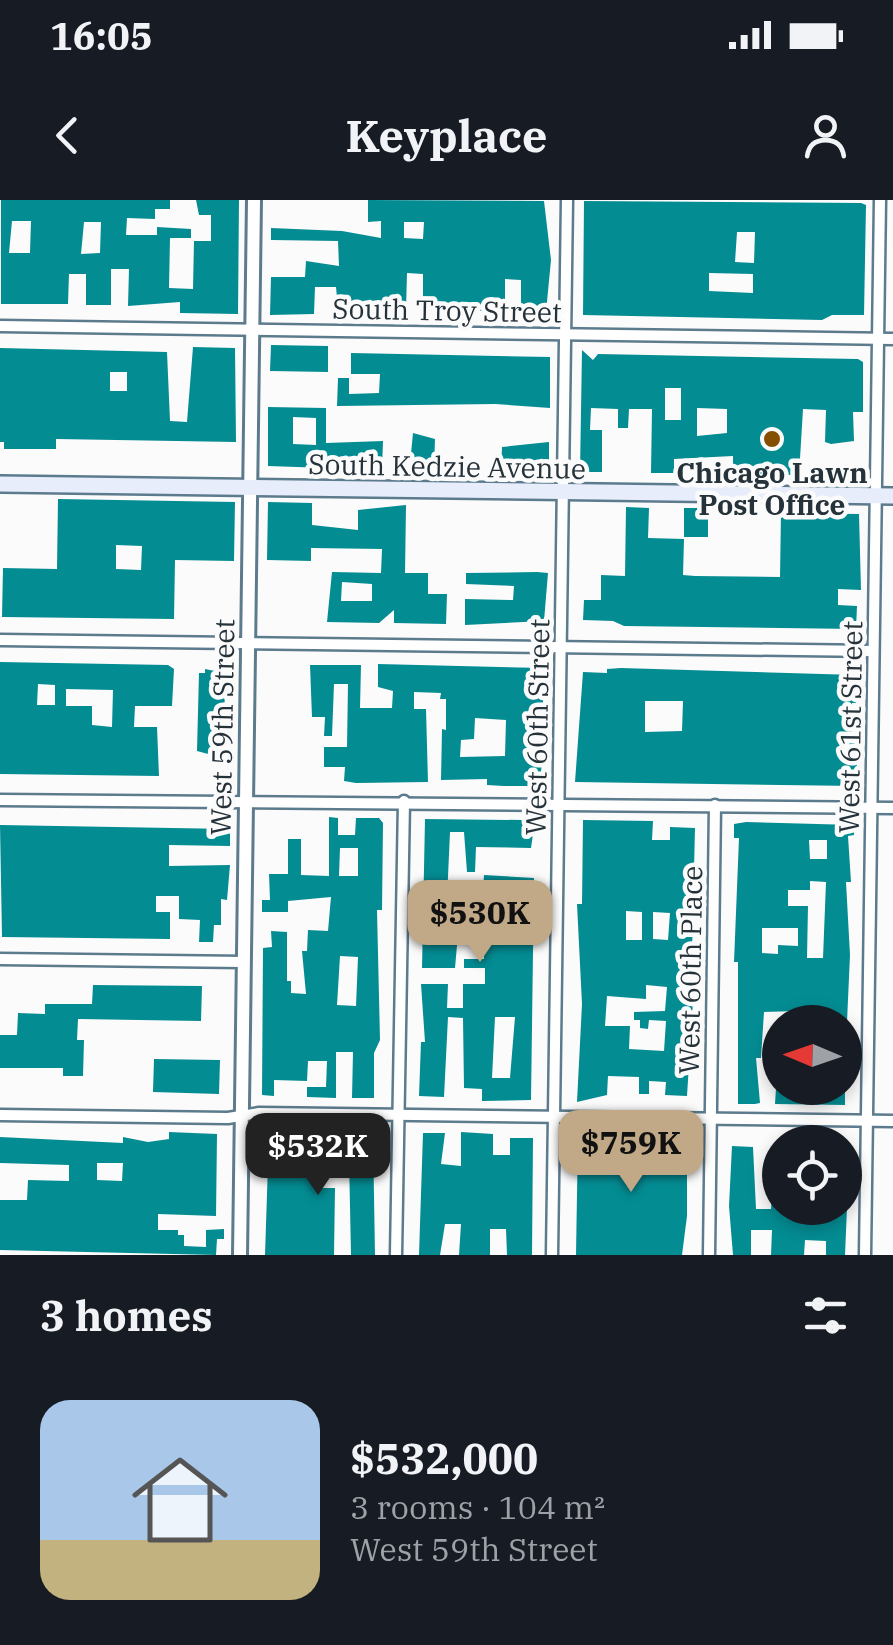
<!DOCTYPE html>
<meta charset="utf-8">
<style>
body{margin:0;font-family:"IBM Plex Serif",serif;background:#242831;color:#f1f3f6;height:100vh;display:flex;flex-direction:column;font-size:38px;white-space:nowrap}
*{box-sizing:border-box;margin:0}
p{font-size:32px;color:#9ea1a6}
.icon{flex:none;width:55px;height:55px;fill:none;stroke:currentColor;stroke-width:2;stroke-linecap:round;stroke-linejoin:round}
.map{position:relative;height:1055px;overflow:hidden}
.sheet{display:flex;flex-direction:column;background:#171b24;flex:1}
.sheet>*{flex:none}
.needle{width:65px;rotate:272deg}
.fabs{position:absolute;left:762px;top:805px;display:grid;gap:20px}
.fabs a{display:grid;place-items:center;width:100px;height:100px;border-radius:50%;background:#171b24;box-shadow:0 5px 15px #0003;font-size:50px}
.price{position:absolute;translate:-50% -85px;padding:0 22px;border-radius:20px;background:#c1a987;color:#111;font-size:32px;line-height:65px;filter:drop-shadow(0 2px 5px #0008)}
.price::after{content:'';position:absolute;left:50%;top:60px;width:30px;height:22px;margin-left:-15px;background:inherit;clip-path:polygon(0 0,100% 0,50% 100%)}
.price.active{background:#222;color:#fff}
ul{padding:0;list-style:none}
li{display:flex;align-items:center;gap:30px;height:250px;padding:0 40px}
li span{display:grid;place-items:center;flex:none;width:280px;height:200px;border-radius:30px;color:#555}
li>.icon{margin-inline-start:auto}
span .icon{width:120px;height:120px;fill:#fffc;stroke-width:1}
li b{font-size:42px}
h2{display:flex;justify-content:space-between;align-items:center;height:120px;padding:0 40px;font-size:42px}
.status{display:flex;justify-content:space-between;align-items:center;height:70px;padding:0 50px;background:#171b24;direction:ltr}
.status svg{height:28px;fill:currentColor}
header{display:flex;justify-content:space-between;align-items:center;height:130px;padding:0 40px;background:#171b24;font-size:45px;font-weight:800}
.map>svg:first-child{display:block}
.building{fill:#048c93;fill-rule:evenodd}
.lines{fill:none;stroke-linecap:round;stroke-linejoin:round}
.minor-casing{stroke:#5c7b8d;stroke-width:15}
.tertiary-casing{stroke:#5c7b8d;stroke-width:18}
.secondary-casing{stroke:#5c7b8d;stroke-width:20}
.minor{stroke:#fff;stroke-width:10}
.tertiary{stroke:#fff;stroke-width:12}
.secondary{stroke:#e8edfc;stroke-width:15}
.poi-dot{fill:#864e00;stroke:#fbfbfb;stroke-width:4}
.labels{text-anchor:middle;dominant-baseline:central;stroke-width:9;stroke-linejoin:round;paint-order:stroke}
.street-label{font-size:28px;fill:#25323a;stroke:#fbfbfb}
.poi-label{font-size:28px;font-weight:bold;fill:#25323a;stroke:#fbfbfb}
</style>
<div class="status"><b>16:05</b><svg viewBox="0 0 49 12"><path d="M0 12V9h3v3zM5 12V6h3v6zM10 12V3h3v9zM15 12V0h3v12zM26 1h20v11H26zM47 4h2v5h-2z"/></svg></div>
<header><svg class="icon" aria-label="back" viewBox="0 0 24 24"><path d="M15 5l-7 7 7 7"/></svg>Keyplace<svg class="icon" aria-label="person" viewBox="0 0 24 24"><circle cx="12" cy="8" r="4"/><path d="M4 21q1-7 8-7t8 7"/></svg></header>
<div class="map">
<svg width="893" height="1055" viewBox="0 0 893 1055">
<rect width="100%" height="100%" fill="#fbfbfb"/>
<!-- building -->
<g class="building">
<path d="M1 0H170V9H155V19L127 18 126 35H157V27L191 29V38H170L169 88 193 89 194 41H211V15H199L196 0H239L238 114 180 113V102L128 106 129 69H111V105H86V74H69L68 104H1ZM12 21H31L30 53H9ZM84 22H101L100 53 81 54Z"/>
<path d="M368 0 544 1 551 60 546 112H521V80L505 79V111L423 110V74L407 73 406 110 338 109 336 87H315L314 114 270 115 271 77H305L306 61 339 66 338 41 271 40V28L342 31 381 38V21L368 22ZM404 22H424L423 39 404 38Z"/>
<path d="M584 1 861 3 866 5 864 115H832L822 120 583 115ZM737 32H755L754 63 735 62ZM709 73 753 74V93L709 91Z"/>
<path d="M271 145 328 146V172L270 171Z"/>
<path d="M193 147 235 148 236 242 56 239V249H4V242H0V148L167 152 170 221 187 222ZM110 172H127V191H110Z"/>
<path d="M582 150 593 160 598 154 858 159 863 162V212H853L854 241 831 244 825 242 826 210 803 209 799 275 733 274V256L674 259V273H651L652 209H629L628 228H618V209L591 208 590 230H602V272H580ZM665 188H681V220H665ZM697 208 727 209V233L697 236Z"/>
<path d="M351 153 550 157V208L495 204 337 206 338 178H349V194L379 193 380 174H351Z"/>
<path d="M268 207 326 208V243L383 241 382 269H351V263H327L326 268 268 266ZM293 217 316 218V245L293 244Z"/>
<path d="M413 233 435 239 434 268 410 264Z"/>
<path d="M549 242V271L501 270 502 247Z"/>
<path d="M58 299 235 302 234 361 175 360 174 419 2 417 3 368 57 369ZM116 345 142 346 141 370 116 369Z"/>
<path d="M268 302 312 303V325L358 330V310L406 305 405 373H428V394H447L446 424 394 423V410L379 423 327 422 332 372 381 373 382 349 311 348V361L267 360ZM342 382 372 384V401H341Z"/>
<path d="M626 307 649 308 648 338 684 339 683 375 695 376 780 377 781 313 859 314 861 390 838 389V405L857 406 856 429 624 426 613 421 583 420 584 400H601V375L625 376Z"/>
<rect x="684" y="308" width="24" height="29"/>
<path d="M537 372 548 373 544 421 465 425V399L513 400 514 386 466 384V373Z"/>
<path d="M0 462 168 465 174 469 172 506H135L134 527H157L159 576 0 574ZM38 484 55 485V505H37ZM66 489 113 490 112 527 92 525V506H66Z"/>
<path d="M378 464 544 468 541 581 536 586H504L487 585V579L441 580 442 529 446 530V499H440L441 493 414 492V509H426L428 582 356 583 344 581 345 567H324V547H347L348 484H334L332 536H324L325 517H312L310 465H361L360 508H392L393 491 378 487ZM475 518 506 520 505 556 460 557 461 540 474 539Z"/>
<path d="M621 468 856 475V503H852V533H857V586L575 582 583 472 607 473V469ZM645 501H683L682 531 645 532Z"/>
<path d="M205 469 225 473 224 551H212V555L197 551 199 473H205Z"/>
<path d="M329 617 338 618V635H355L356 618H379L383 623 382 710H377L380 840 374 853V898H352L353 852H336V898L307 897V887H326L327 861H308L307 881 274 880V896L262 895 263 748 272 747 271 731 287 732V781H291V793L306 794 302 751H307L308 730 328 731 331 697 288 701V712H262V700H270L269 674H288V639H301V675L329 676ZM340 648H358V676H339ZM340 756 358 757 356 806 337 805Z"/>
<path d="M425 619 522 620 534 627 531 648 476 647 475 672H467L464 632H450L447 699V725H465V691H483L484 675 534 678 531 900 482 901V889L464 888 463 818 448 817 444 897 419 896 421 842H425L421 784H448L447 808H463V784H485V768H464V759H484V735L458 734 455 768H422ZM496 689H515V723H495ZM495 817H515L510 878H492Z"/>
<path d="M583 620 653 621 652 640H670V627L695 628 692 754H696L687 896 665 895 666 882 649 881V894H639V877L608 876 607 895 577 902 582 804 577 704H582ZM626 711 642 712V740H626ZM653 712 670 713 668 740 653 739ZM646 785 667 787 665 811 634 812V820H640V828L648 829 649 820 666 821 664 851 629 849 630 826H605L607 796 646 799Z"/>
<path d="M746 622 854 625V635L848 636 851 682H846L850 755 847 822H797V811L764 812 761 858H756L760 903 755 904H738V762H734L739 638H734V624ZM809 640H827V659H810ZM810 681 826 682 823 758H807L808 706H788V690H810ZM762 728H798V746L778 745V754L762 753Z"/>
<path d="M0 625 230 629V646L169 645V666L230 665 227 700 221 699V725H214L213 742H199L200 720 179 719V696H156V712H170V739L2 737Z"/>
<path d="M93 785 202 786 201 821 78 819 77 840H84L83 876H63V868H0V835H17L18 813 45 814V804H92Z"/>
<path d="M154 859 220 860 219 894 153 892Z"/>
<path d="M776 888H845V905L775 904Z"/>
<path d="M169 932 217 934 216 1016 158 1014V1030H178V1035H184V1046L206 1047V1030L224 1029V1039H217L216 1055 0 1050V1000H27L28 980 69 981V965L0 963V937L123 943V937L148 942 169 939ZM97 963H123L122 981 97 980Z"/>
<path d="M461 932 493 934V955H510V938H533L532 1055H507L506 1029H490V1055H459L461 1024H445L440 1055H419L423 933H445L441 964 461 966Z"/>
<path d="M269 933H285L284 964 304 965 308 936 373 937 375 1055H351L349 958H315V988H335L334 1055H265Z"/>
<path d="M578 933 687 936V1016L682 1055H576Z"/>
<path d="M732 946 753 947 756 1009H771L773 969H780V1008H847L845 1055H826V1041L805 1040 804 1055H771L772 1030H751V1055H733L729 1006Z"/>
</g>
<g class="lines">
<defs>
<g id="minor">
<path d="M0 126 893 139"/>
<path d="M0 440 873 451"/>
<path d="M0 600 893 608"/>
<path d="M0 759 244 762"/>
<path d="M0 915 228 918 259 913 893 921"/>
<path d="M396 1055 404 601"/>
<path d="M552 1055 567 0"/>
<path d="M709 1055 715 605"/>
<path d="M865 1055 880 0"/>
</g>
<path id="tertiary" d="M240 1055 254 0"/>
<path id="secondary" d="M0 284 893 296"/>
</defs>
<!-- minor casing -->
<use href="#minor" class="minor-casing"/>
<!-- tertiary casing -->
<use href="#tertiary" class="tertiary-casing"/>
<!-- secondary casing -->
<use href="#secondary" class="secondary-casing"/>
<!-- minor -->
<use href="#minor" class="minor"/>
<!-- tertiary -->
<use href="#tertiary" class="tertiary"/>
<!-- secondary -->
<use href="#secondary" class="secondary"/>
</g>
<!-- markers -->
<circle class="poi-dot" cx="772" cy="239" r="10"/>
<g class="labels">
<!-- street labels -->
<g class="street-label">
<text transform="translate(447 110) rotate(1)">South Troy Street</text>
<text transform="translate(447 266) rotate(1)">South Kedzie Avenue</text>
<text transform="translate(222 527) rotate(-89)">West 59th Street</text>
<text transform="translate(537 527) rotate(-89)">West 60th Street</text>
<text transform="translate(850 527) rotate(-89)">West 61st Street</text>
<text transform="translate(690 770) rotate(-89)">West 60th Place</text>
</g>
<!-- poi labels -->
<g class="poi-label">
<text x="772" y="272">Chicago Lawn<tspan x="772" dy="32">Post Office</tspan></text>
</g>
</g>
</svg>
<div class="fabs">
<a><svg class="needle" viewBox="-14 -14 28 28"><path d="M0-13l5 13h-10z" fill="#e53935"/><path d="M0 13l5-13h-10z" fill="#9ea1a6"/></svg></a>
<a><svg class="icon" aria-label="locate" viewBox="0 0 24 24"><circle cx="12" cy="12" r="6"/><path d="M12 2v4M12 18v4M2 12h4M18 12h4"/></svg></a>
</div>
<b class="price" style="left:480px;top:765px">$530K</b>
<b class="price" style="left:631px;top:995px">$759K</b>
<b class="price active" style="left:318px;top:998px">$532K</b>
</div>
<section class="sheet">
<h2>3 homes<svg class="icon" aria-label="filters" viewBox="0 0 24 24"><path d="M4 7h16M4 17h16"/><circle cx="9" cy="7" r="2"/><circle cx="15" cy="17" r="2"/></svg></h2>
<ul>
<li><span style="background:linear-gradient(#a9c7e8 70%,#c2b280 0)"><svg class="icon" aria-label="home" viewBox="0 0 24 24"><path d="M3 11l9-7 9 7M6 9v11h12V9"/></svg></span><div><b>$532,000</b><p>3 rooms · 104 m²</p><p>West 59th Street</p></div></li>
</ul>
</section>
